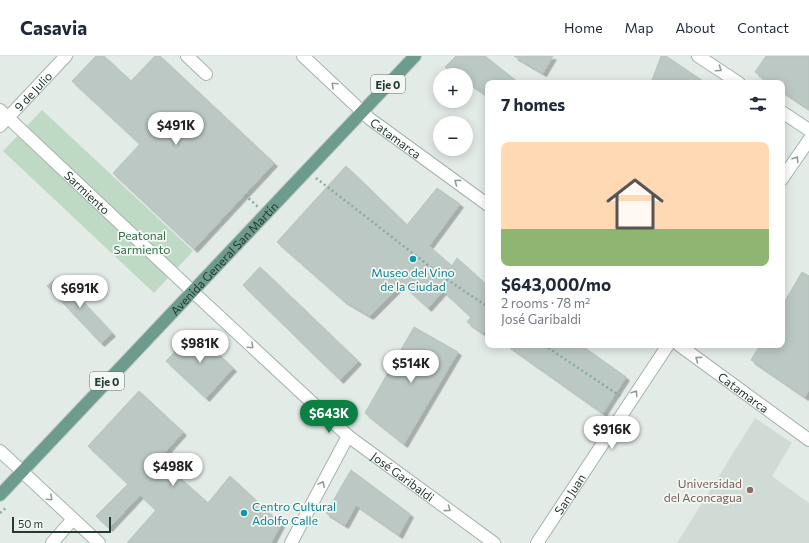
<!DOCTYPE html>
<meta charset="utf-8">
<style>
body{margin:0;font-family:Commissioner,sans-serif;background:#f6f6f7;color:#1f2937;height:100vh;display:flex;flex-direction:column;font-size:15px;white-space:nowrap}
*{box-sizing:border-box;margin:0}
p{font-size:13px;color:#747a83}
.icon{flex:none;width:22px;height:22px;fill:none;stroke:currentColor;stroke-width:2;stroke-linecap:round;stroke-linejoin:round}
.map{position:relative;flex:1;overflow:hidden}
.panel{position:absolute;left:485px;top:24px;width:300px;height:268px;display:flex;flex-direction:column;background:#fff;border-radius:8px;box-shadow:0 2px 10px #0003}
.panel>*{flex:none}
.controls{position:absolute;left:433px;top:12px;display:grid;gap:8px}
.controls a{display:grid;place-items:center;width:40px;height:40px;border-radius:50%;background:#fff;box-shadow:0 2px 10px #0003;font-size:20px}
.scale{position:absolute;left:12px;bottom:10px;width:99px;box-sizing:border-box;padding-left:4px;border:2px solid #253a33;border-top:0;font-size:11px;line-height:14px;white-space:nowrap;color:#253a33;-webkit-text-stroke:3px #f3f8f5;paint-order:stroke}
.price{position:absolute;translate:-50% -34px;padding:0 9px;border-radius:14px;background:#fff;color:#222;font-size:13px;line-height:26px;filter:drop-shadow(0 1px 2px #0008)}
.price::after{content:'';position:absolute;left:50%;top:24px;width:12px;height:9px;margin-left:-6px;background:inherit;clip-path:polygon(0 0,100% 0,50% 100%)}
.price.on{background:#0b8043;color:#fff}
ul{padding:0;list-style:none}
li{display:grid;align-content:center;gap:8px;height:212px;padding:0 16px}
li span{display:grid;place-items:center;height:124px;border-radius:8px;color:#555}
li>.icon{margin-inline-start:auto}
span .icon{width:72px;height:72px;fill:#fffc;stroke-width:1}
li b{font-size:17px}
h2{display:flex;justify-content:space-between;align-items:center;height:48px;padding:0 16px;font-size:17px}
header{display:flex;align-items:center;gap:24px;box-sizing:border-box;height:56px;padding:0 20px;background:#fff;border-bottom:1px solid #e0e1e3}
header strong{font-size:19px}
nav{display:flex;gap:22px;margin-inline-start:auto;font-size:14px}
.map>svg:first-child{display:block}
.built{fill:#d1dbd6}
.green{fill:#bed9c4}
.building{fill:#bbc8c3;stroke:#b6c4bd;filter:url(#shadow)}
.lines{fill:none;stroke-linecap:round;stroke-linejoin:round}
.minor-casing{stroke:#a6b2ad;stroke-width:14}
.major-casing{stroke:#c2c8c6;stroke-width:14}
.path{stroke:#87ab9e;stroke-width:2.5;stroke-dasharray:2 3;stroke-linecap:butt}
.minor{stroke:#fff;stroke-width:12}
.major{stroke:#6d9b8d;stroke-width:12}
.oneway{stroke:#929c99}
.culture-dot{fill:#0f9aa8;stroke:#f3f8f5;stroke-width:1.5}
.education-dot{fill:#8d6e63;stroke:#f3f8f5;stroke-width:1.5}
.labels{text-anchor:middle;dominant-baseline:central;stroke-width:3.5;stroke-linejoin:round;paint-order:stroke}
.shield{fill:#f3f8f5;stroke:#63736d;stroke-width:1}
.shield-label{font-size:11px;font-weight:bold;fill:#253a33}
.street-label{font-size:12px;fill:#253a33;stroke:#f3f8f5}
.park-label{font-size:12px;fill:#346c47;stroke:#f3f8f5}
.culture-label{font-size:12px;fill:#0d838f;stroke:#f3f8f5}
.education-label{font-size:12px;fill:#785e54;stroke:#f3f8f5;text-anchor:end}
</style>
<header>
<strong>Casavia</strong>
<nav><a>Home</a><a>Map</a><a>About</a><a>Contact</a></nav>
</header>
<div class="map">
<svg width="809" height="487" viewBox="0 0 809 487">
<defs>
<filter id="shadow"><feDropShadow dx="3.5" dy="3.5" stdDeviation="0" flood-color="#0004"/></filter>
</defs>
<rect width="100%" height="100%" fill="#e3ebe7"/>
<!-- built -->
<path class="built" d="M755 362 792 387 772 420 809 447V487H677Z"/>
<!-- green -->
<path class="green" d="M42 54 193 195 154 237 3 95Z"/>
<!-- building -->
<g class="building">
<path d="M96 0H104L131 25 155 0H160L274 107 194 193 113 117 140 88 72 25Z"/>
<path d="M456 0H485L519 27H488V40L466 25V19H457L445 11Z"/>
<path d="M514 0H553L543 17Z"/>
<path d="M661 0H666L706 27H651Z"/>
<path d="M766 0H809V53L782 35V27H770L755 16Z"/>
<path d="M346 110 407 169 437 132 460 148 429 190 452 210 457 202 488 230V271L483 277 467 266 471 261 443 235 428 252 402 228 370 260 343 244 277 186Z"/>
<path d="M260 211 358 305 340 324 243 229Z"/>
<path d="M802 216 809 220V333L805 341 751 304 760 289H782V250Z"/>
<path d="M59 220 112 277 101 287 47 230Z"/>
<path d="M414 271 458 296 404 388 365 357Z"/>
<path d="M194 275 233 312 206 342 166 305Z"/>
<path d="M507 289H581L626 321 603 357Z"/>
<path d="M139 335 183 376 159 403 208 447 230 420 281 468 271 487H127L156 454 140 439 109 472 96 460 128 428 88 390Z"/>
<path d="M351 414 410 458 399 479 356 449 345 469 326 457Z"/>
</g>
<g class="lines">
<defs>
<g id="minor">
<path d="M187 0 206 18"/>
<path id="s1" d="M303 0 370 63 488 149"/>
<path d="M698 0 739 27"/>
<path id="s2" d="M0 54 192 235 348 380 494 487"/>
<path d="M782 56 809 74"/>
<path id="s3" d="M0 70 66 0"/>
<path d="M782 123 809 84"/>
<path id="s4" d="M679 289 809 384"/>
<path d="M0 395 99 487"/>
<path d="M52 487 73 463"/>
<path d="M291 487 348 380"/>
<path id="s5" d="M537 487 668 289"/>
</g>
<g id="major">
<path id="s6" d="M0 439 415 0"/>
</g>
</defs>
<!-- minor casing -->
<use href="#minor" class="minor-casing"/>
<!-- major casing -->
<use href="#major" class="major-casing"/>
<!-- path -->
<g class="path">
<path d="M316 122 442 220 488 251"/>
<path d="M245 139 258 151"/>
<path d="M544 289 620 340"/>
<path d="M0 457 7 451"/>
</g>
<!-- minor -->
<use href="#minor" class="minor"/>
<!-- major -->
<use href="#major" class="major"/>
</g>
<!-- one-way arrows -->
<defs><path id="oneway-chevron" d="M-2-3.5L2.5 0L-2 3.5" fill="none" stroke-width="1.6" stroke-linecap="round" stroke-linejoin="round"/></defs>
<g class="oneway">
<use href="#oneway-chevron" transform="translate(719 13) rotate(34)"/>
<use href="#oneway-chevron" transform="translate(334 29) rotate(-137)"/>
<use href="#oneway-chevron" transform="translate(796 103) rotate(-56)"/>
<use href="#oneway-chevron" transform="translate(457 126) rotate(-144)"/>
<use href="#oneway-chevron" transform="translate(251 290) rotate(43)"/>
<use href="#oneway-chevron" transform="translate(698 303) rotate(-144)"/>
<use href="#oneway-chevron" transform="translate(635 337) rotate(-56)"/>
<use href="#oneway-chevron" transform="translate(322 428) rotate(-62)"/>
<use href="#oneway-chevron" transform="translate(50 442) rotate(43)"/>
<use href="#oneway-chevron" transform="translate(448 453) rotate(36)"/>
</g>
<!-- markers -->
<g class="culture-dot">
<circle cx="413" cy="203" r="4"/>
<circle cx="244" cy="457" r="4"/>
</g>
<circle class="education-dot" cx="750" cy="434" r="4"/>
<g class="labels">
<!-- shield labels -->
<g class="shield">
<rect x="371" y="19" width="34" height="18" rx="3"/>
<rect x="90" y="316" width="34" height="18" rx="3"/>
</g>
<g class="shield-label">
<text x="388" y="28">Eje 0</text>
<text x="107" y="325">Eje 0</text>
</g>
<!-- street labels -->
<g class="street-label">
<text stroke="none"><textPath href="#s3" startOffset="48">9 de Julio</textPath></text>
<text stroke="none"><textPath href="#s1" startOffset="124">Catamarca</textPath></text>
<text stroke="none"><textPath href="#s2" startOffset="120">Sarmiento</textPath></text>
<text stroke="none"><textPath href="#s6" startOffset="326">Avenida General San Martín</textPath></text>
<text stroke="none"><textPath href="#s4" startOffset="80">Catamarca</textPath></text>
<text stroke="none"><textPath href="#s2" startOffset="545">José Garibaldi</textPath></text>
<text stroke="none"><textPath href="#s5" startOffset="59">San Juan</textPath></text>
</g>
<!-- park labels -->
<g class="park-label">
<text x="142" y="179">Peatonal<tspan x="142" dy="14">Sarmiento</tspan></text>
</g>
<!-- culture labels -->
<g class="culture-label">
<text x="413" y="216">Museo del Vino<tspan x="413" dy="14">de la Ciudad</tspan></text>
<text x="252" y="450" text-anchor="start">Centro Cultural<tspan x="252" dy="14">Adolfo Calle</tspan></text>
</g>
<!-- education labels -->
<g class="education-label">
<text x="742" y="427">Universidad<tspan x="742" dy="14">del Aconcagua</tspan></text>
</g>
</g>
</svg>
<div class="controls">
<a>+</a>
<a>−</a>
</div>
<div class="scale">50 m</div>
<b class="price" style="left:176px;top:90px">$491K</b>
<b class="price" style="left:80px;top:253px">$691K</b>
<b class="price" style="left:200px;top:308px">$981K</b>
<b class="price" style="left:411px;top:328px">$514K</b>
<b class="price on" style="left:329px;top:378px">$643K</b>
<b class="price" style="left:612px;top:394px">$916K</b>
<b class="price" style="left:173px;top:431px">$498K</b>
<section class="panel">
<h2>7 homes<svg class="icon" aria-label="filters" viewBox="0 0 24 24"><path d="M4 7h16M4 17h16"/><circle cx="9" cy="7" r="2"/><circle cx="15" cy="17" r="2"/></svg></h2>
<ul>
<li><span style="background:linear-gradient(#ffd9b3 70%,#8fb573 0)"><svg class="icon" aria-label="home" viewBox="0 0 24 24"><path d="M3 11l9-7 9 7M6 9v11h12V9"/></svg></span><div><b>$643,000/mo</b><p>2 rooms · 78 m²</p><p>José Garibaldi</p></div></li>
</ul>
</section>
</div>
